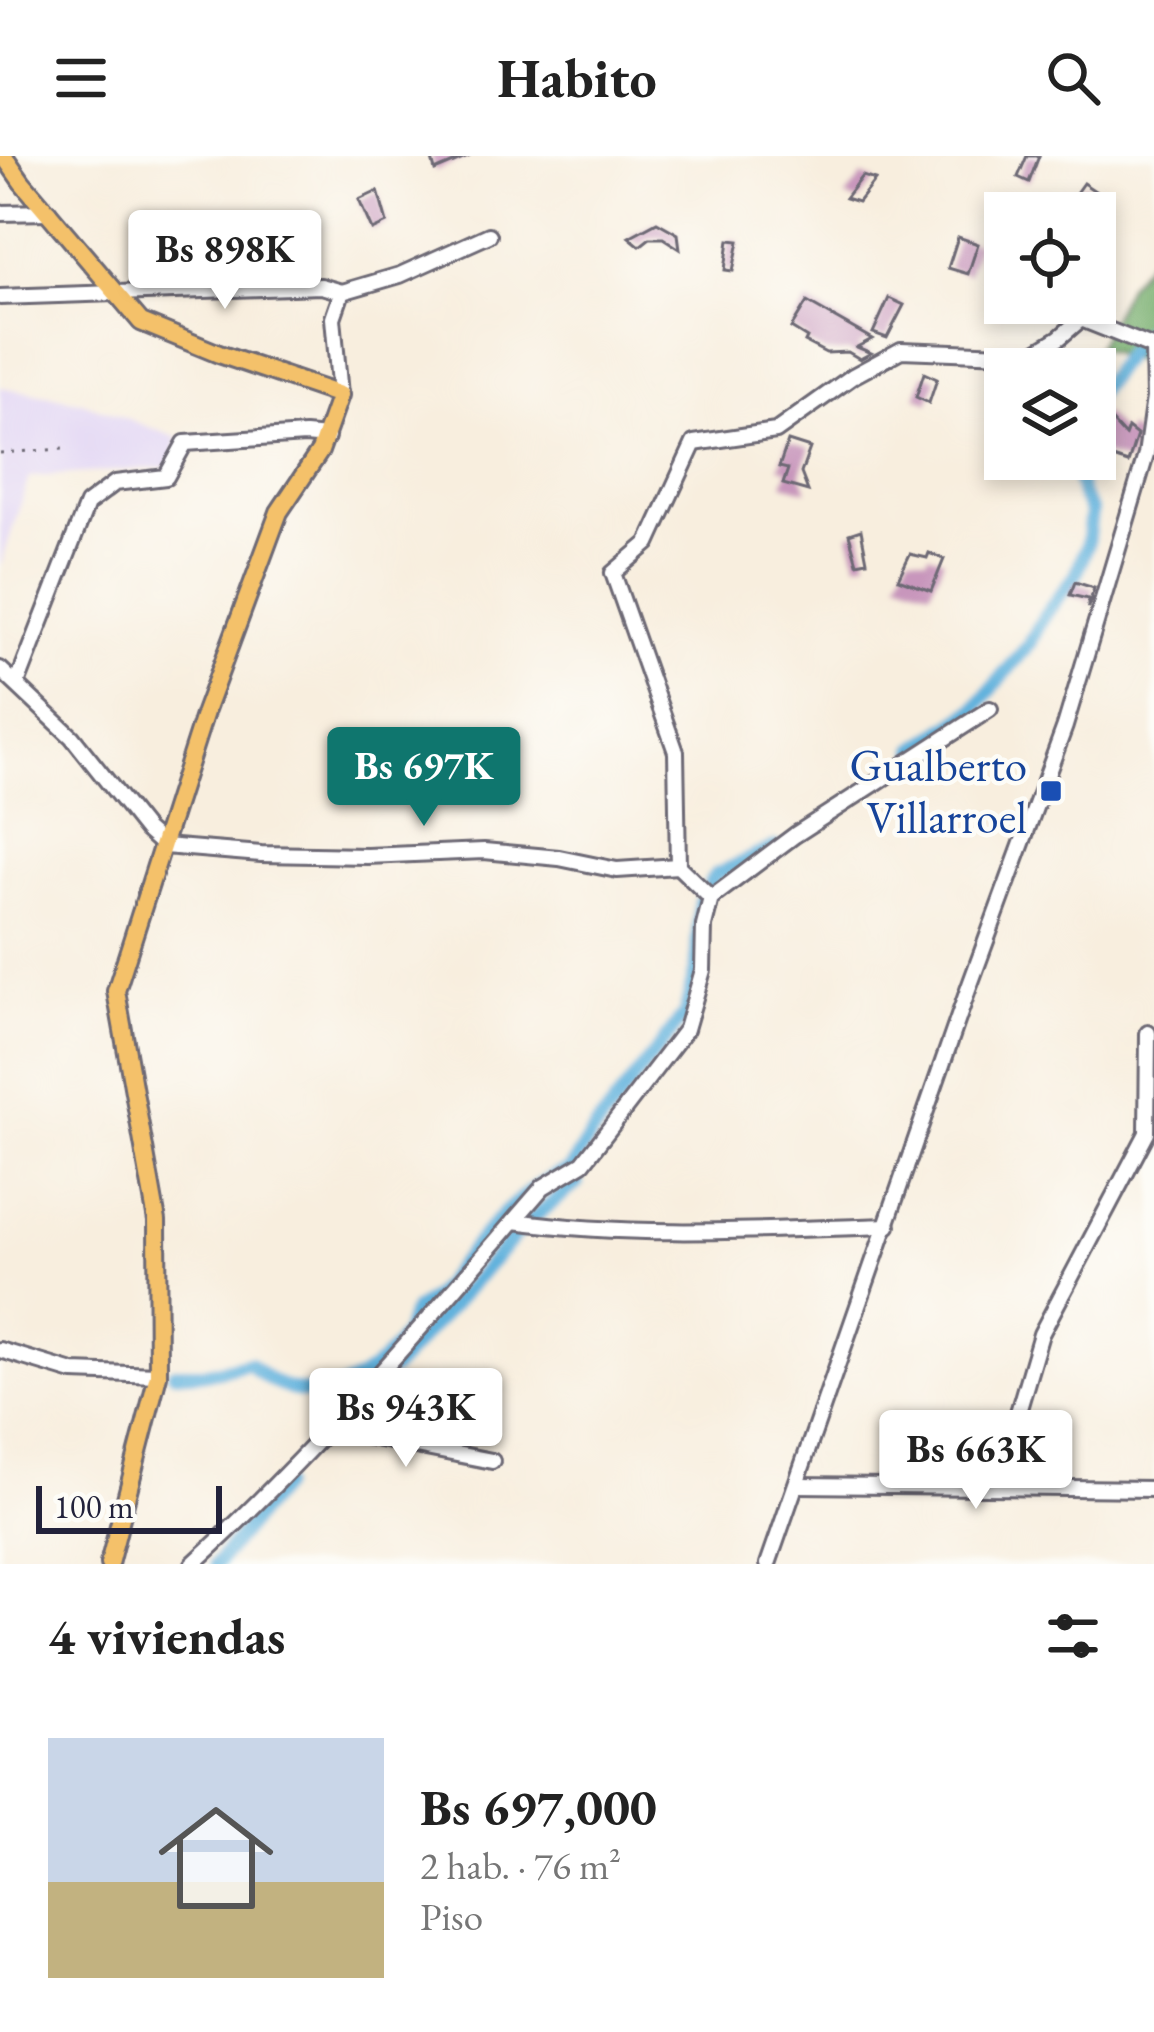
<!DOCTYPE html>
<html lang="es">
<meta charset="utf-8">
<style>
body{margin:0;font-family:"EB Garamond",serif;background:#f2f2f2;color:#222;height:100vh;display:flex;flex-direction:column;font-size:45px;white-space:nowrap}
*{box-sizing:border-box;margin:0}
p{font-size:39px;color:#767676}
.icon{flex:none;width:66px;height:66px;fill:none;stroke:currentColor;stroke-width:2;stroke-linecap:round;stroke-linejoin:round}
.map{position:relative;height:1408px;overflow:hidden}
.details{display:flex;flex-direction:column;background:#fff;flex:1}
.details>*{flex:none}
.tools{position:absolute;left:984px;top:36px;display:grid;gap:24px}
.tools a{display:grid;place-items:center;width:132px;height:132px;border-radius:0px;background:#fff;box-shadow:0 6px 18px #0003;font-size:60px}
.scale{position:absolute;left:36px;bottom:30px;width:186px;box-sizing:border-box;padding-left:12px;border:6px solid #22223b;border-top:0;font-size:33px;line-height:42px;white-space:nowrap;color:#22223b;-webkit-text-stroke:9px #fdfcf7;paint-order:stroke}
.price{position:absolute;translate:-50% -102px;padding:0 27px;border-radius:12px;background:#fff;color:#222;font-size:39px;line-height:78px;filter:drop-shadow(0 3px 6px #0008)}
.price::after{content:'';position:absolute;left:50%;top:72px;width:36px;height:27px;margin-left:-18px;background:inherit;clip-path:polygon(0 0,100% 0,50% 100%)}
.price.on{background:#0f766e;color:#fff}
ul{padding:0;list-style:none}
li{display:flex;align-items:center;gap:36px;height:300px;padding:0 48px}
li span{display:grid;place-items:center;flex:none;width:336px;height:240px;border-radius:0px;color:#555}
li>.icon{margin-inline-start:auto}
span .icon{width:144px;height:144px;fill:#fffc;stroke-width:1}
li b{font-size:51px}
h2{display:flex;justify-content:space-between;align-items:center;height:144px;padding:0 48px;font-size:51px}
header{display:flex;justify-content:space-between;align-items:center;height:156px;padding:0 48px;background:#fff;font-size:54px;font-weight:700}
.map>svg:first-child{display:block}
.built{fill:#e1d4f4}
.forest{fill:#71aa68;stroke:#4a6652;stroke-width:3}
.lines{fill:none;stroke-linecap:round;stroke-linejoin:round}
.canal{stroke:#62b2dd;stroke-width:14}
.building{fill:#c896bc}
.minor-casing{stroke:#6d6974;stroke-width:20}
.major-casing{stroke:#6d6974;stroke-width:22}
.path{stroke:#6d6974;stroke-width:3;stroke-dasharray:3 9;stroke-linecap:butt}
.minor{stroke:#fff;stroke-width:14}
.major{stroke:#f4c16a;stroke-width:16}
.transit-dot{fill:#1a4fb4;stroke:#fdfcf7;stroke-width:4.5}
.labels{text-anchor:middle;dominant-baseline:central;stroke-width:9;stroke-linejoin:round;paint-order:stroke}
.transit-label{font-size:45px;fill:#164399;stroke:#fdfcf7;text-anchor:end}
</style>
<header><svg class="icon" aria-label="menu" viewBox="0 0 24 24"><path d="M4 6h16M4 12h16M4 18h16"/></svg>Habito<svg class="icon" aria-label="search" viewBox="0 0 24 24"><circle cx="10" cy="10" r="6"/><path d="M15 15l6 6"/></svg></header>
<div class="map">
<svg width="1154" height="1408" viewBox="0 0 1154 1408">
<rect width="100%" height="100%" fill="#fdfcf7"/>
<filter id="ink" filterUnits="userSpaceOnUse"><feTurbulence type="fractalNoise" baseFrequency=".00833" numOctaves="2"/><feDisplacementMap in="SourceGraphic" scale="24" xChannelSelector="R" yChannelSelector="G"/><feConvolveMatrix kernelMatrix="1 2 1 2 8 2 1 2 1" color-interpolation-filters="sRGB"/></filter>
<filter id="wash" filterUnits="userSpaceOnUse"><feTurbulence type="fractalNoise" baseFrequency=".004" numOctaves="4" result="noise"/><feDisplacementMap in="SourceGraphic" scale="48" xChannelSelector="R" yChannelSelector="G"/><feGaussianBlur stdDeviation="2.7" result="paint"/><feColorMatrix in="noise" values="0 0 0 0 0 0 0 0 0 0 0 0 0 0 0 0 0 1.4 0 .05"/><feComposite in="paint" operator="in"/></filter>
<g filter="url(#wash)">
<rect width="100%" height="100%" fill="#f8eede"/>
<!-- built -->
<path class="built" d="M0 231 79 245 178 282 171 311 29 321 0 412Z"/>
<!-- forest -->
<path class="forest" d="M1154 97V210L1096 192 1128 128Z"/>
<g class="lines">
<!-- canal -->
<g class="canal">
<path d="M1143 179 1154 168"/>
<path d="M1095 240 1128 195"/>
<path d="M916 593 975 553 1030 487 1045 458 1076 419 1087 389 1091 356 1082 340 1073 303"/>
<path d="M710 727 715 719 775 691"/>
<path d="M528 1066 577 1027 575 1024"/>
<path d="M393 1213 519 1075"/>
<path d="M174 1217H206L249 1207C301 1260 365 1236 404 1180 409 1173 409 1162 415 1155 421 1149 431 1145 436 1138 474 1092 512 1034 570 1014L591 979 685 858 696 813 700 746"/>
<path d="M216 1408 282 1329"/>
</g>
</g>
<g id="blocks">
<!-- building -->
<g class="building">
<path d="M431 0H470L435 15Z"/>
<path d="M1027 0H1039L1029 26 1018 21Z"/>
<path d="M862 20 875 24 858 46 845 42Z"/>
<path d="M1083 27 1101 39 1092 53 1073 41Z"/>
<path d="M378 35 387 67 372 74 359 44Z"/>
<path d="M657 66 678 78 680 93 663 82H650L640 90 629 81Z"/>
<path d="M958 81 978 88 968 118 948 112Z"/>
<path d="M729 84 739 85 733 115 725 114Z"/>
<path d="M310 86 311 112H284L283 87Z"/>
<path d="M889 142 904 149 887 182 873 177Z"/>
<path d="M807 146 872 183 857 191 871 197 860 203 848 196 826 197 805 186 807 182 791 172Z"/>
<path d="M924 217 937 223 929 247 916 241Z"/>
<path d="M1097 258H1105L1125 280 1128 272 1137 279 1128 307 1095 296Z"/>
<path d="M788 285 810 292 801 317 808 335 783 328 788 313 779 311Z"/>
<path d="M861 374 867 405 857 407 849 378Z"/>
<path d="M929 397 944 403 931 435 898 423 910 398 927 402Z"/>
<path d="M1075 426 1094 432 1088 452V443L1070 439Z"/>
</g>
</g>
</g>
<g filter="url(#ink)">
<use href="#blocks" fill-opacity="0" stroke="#6d6974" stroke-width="3"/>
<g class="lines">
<defs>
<g id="minor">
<path d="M0 57 49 56"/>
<path d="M0 141 321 130 342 136"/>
<path d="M340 239 333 162 342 136 400 119 489 79"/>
<path d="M0 513 72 581 146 674 164 690 261 698 367 700 484 695 559 702 617 714 678 710"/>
<path d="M17 528 87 348 115 327 166 321 185 287 305 279 327 281"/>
<path d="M711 742 678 710 676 596 613 417 648 387 694 287 776 275 853 220 901 194 1031 199 1059 182 1081 163 1154 192"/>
<path d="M514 1065C638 1082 763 1074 888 1070"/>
<path d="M0 1194 73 1216 158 1219"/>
<path d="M329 1273 492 1305"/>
<path d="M798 1329 1154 1333"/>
<path d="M996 1331 1041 1178 1147 977 1148 877"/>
<path d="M193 1408C320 1292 431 1160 543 1031L583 1007 686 873 703 814 704 770 711 742 795 679 990 553"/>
<path d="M768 1408 968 834 1065 570 1146 299 1154 242 1153 192"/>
</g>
<path id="major" d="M4 0 22 26 141 166 219 198 340 239 320 295 279 356 205 556 116 835 157 1065 158 1219 109 1408"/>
</defs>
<!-- minor casing -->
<use href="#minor" class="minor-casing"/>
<!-- major casing -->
<use href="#major" class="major-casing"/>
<!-- path -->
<path class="path" d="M0 297 63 293"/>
<!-- minor -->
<use href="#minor" class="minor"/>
<!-- major -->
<use href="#major" class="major"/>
</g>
</g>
<!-- markers -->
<rect class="transit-dot" x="1039" y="623" width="24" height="24" rx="6"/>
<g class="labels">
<!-- transit labels -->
<g class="transit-label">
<text x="1027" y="609">Gualberto<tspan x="1027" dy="52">Villarroel</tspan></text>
</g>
</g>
</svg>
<div class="tools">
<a><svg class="icon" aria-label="locate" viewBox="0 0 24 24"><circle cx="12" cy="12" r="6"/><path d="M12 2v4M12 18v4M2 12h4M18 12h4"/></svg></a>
<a><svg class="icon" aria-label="layers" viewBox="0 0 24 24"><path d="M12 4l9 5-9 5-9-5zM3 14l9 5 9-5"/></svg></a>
</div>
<div class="scale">100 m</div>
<b class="price" style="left:225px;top:156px">Bs 898K</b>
<b class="price on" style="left:424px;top:673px">Bs 697K</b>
<b class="price" style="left:406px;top:1314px">Bs 943K</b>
<b class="price" style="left:976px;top:1356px">Bs 663K</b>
</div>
<section class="details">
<h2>4 viviendas<svg class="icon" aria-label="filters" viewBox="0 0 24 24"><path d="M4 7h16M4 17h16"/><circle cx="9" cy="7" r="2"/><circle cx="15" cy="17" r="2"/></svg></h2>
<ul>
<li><span style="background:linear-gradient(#c9d6e8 60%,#c2b280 0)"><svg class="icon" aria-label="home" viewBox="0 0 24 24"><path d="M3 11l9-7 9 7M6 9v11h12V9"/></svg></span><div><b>Bs 697,000</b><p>2 hab. · 76 m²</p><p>Piso</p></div></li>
</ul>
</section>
